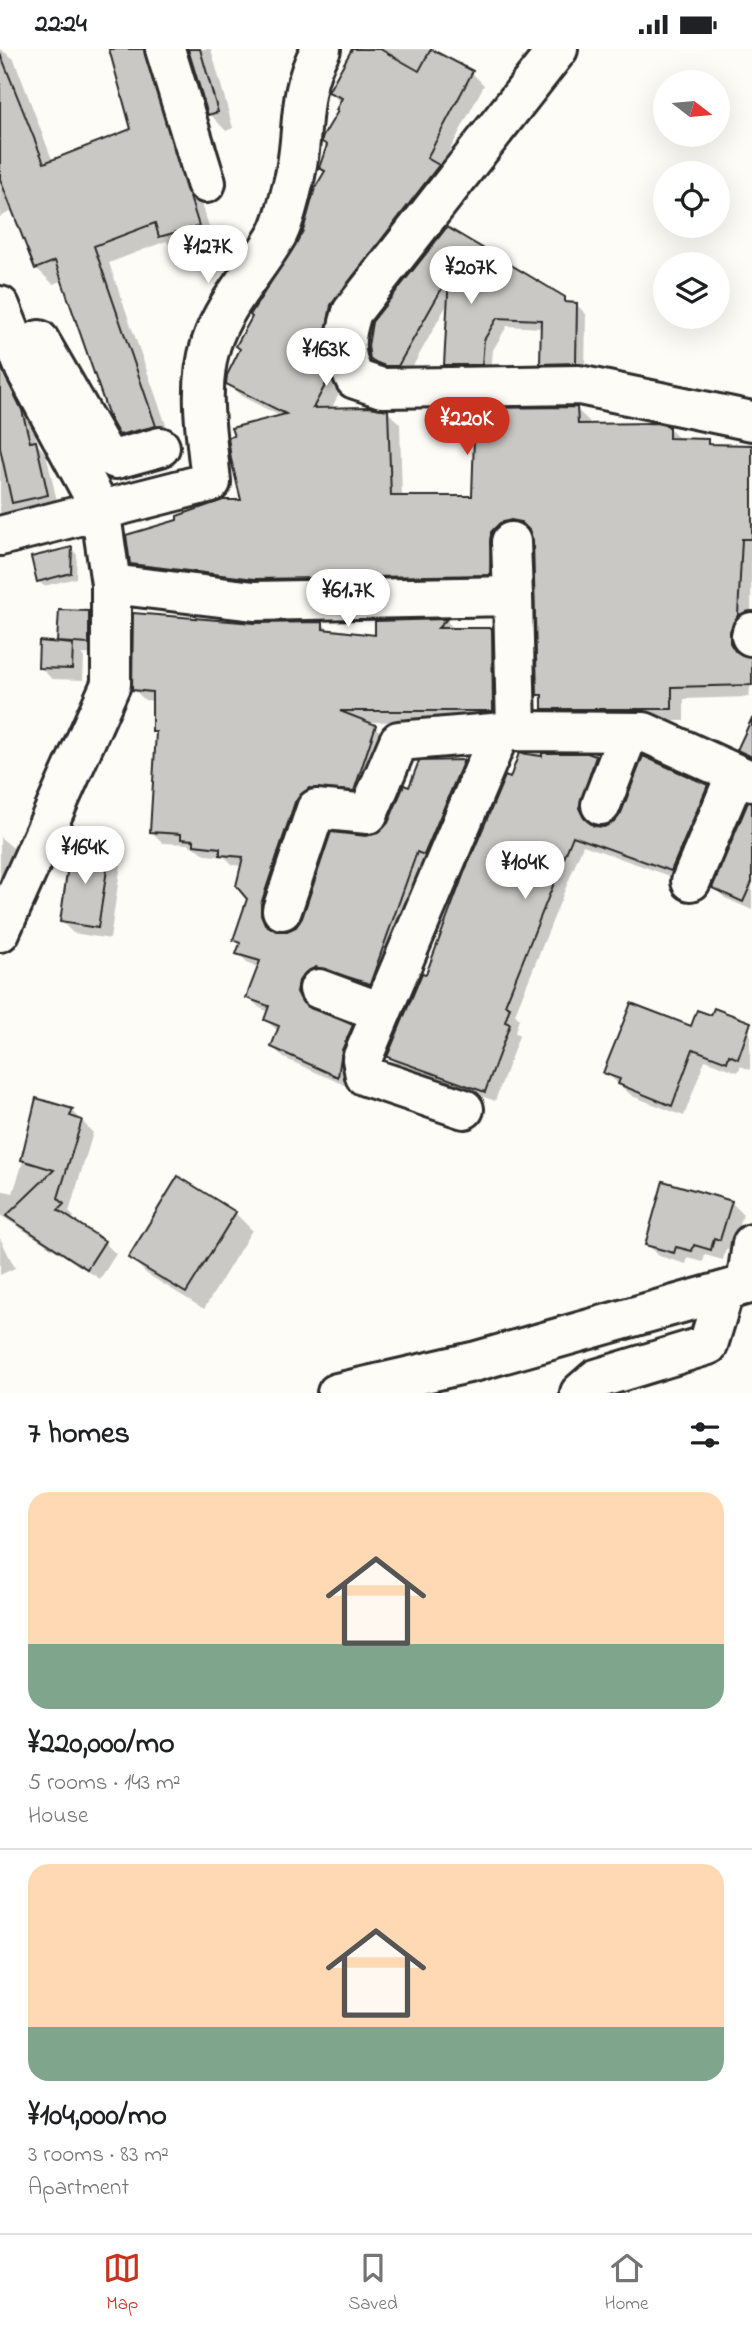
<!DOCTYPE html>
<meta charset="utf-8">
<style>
body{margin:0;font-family:"Indie Flower",sans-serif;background:#f2f2f2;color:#202124;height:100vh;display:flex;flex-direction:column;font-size:26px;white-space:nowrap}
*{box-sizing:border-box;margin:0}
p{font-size:23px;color:#757577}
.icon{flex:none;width:38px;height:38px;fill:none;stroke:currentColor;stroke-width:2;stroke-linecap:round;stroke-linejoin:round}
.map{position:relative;height:1344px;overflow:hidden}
.sheet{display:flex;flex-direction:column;background:#fff;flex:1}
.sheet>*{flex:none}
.needle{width:46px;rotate:106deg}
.buttons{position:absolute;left:653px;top:21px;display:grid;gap:14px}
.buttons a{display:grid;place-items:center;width:77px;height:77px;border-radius:50%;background:#fff;box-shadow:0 7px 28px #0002;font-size:35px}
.price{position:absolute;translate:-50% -60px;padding:0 16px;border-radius:24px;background:#fff;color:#222;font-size:23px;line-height:46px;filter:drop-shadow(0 2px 4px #0008)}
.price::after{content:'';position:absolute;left:50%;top:42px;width:21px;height:16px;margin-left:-10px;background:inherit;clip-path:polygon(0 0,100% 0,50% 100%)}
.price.current{background:#c8321e;color:#fff}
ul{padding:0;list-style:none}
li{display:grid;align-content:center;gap:14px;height:371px;padding:0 28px}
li+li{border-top:2px solid #e0e0e0}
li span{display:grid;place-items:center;height:217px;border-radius:21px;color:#555}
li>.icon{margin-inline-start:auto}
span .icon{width:126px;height:126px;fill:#fffc;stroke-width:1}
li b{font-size:30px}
h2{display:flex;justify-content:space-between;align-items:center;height:84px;padding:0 28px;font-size:30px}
.status{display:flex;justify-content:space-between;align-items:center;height:49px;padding:0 35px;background:#fff;direction:ltr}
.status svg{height:19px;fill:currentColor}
.menu{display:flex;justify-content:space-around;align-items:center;height:98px;border-top:2px solid #e0e0e0;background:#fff;font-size:19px;color:#757577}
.menu a{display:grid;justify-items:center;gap:4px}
.menu .current{color:#c8321e}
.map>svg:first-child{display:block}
.shadow{fill:#0003}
.building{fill:#c9c8c4;stroke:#2b2b2b;stroke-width:2}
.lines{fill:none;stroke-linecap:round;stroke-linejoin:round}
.minor-casing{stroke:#2b2b2b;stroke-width:44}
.minor{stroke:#fdfcf7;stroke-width:38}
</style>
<div class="status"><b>22:24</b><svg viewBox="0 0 49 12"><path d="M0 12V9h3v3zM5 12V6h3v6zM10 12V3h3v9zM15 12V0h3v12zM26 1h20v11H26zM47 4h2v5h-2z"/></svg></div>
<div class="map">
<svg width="752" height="1344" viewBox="0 0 752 1344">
<rect width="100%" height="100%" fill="#fdfcf7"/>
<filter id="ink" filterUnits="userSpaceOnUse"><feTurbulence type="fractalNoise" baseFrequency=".0143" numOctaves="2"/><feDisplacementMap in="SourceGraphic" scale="14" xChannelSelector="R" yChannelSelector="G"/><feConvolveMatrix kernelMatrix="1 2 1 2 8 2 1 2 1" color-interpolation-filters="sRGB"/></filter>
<g filter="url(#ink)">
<!-- shadow -->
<g class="shadow">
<path d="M0 0 14 10 53 113 133 81 111 0H167L160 24 214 193 177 203 166 192 109 214 172 393 137 402 121 385 63 231 53 235 36 219 14 161 0 168Z"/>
<path d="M187 0H211L233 79 226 82 210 65Z"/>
<path d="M355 0H427L472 24 484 36 440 120 343 269 341 340 331 361 387 362 400 375 402 449 474 448 576 360 589 372V377L668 379 681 391 707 392 712 397H752L751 579 742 596V608L752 625 749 648 684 650V672H556L544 660 543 650 539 645 535 492 532 485 524 483 502 537 269 542 145 527 132 514 243 452 282 368 241 347 228 334 301 190 326 124 321 119 328 97 324 93 340 62 341 54 330 43Z"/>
<path d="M447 180 571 255 577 256 586 265 585 323H551L542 314V279L507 277 493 301 491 324 455 325 446 315 449 252 408 326 388 323 371 306Z"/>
<path d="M8 337 19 348 32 374 38 396 46 405 58 456 0 470V338Z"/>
<path d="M72 500 77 506 76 529 44 537 38 532Z"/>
<path d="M88 564 100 576V606L81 605 84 608 83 631 52 630 40 618 62 596 59 592Z"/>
<path d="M447 572 455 581H491L502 592 503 672 362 673 375 678 386 689 365 752 321 750 272 867 273 882 287 884 297 879 366 789 379 786 390 775 410 741 421 714 464 713 474 724 381 946 309 943 310 959 352 977 363 988 352 1013 349 1038 284 1009 273 998 279 983 266 971 269 963 260 959 248 948 259 919 249 915 238 904 241 896 235 891 249 850 242 817 233 816 225 808 207 806 188 795 163 794 151 782 157 686 153 682 154 652 145 651 133 640 254 576 322 574 330 582 377 588V573Z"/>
<path d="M544 709H595L605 719 589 770 591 777 604 779 707 737 717 747 681 831 583 796 515 965 519 970 515 983 519 987 495 1052 399 1017 389 1008 427 928 511 731Z"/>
<path d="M749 754H752V861L725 849 714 839Z"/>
<path d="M0 788 24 808 0 876Z"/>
<path d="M109 803 121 815 110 890 73 884 61 872Z"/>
<path d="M750 975V1021L741 1017 738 1023 705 1011 684 1067 632 1047 605 1023 692 980Z"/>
<path d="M37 1051 72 1061 93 1084 69 1163 74 1168 71 1171 104 1193 116 1205 100 1230 0 1166V1141L13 1144 29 1094 26 1091Z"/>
<path d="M731 1153 743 1165 732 1202 726 1200 723 1211 705 1206 703 1213 688 1209 686 1215 659 1207 647 1195Z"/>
<path d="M235 1164 252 1181 204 1260 147 1225 130 1208Z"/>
<path d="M0 1189 15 1219 0 1226Z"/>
</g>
<!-- building -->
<g class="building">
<path d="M109 0H144L199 177 159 188 155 174 94 197 156 377 119 386 110 370 55 212 35 220 0 130V4L44 114 131 80Z"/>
<path d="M188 0H200L218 63 208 66Z"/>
<path d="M352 0H380L419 22 431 0 473 22 427 109 439 116 331 256 324 296 330 327 313 359 370 358 388 361 391 447H472L475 359 577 358 578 375 656 374 669 377V389L708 390V395L752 396V490H742L738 566 730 582V594L735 602 752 608V636L672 638V660H542V646H537L533 492 529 481 521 473 511 471 500 474 491 483 490 526 255 530 130 515 126 486 177 471V467L223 451H241L231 410 228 388 234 387 231 379 286 365 226 335 227 326 240 300 236 297 252 268 250 266 303 182 315 139 325 122 319 119 327 96 322 93V89L338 62 336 61 342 49 328 43Z"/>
<path d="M447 178 565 248V253L577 254 576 314 540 315 541 271 497 269 484 291 482 316H444L449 227 398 317H385L370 311 368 297 372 273Z"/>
<path d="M0 316 22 361 30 393 36 392 48 446 12 454 0 399Z"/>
<path d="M72 498 71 524 37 533 31 508Z"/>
<path d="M59 561 89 562V595L57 593Z"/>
<path d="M133 564 254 574 323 573V580L375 586V572L447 570 438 579H492L493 662H340L376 676 354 742 309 739 295 753 261 855V865L265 875 276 882H287L296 878 302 869 331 783 366 787 378 784 388 774 404 736 409 738 419 712 464 711 424 806 417 803 370 935 316 918 306 923 299 932 297 943 303 954 353 976 342 1001 338 1028 271 998 279 977 264 971 269 957 246 949 260 912 236 905 240 894 233 891 247 850 236 837 243 808 220 806V799L194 796V791L181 790V785L150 783 156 683H152V643L132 641Z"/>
<path d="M39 592 73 595 72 620 38 619Z"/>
<path d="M752 669V708L737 701Z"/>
<path d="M519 704 542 707V704H587L596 707 579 759 584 769 594 777 604 778 614 773 621 764 643 707 708 736 671 822 573 787 505 956 510 958 505 973 510 975 485 1043 387 1008 422 924 426 925 464 824 505 727 510 729Z"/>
<path d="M748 753 752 754V833L743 853 712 839Z"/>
<path d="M71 795 110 801 98 879 60 873Z"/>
<path d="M631 954 691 977 697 961 711 966 714 959 751 973 738 1010 729 1006 727 1013 693 1000 672 1057 618 1035 620 1030 603 1024Z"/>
<path d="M36 1049 73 1060 70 1067 82 1071 58 1149 64 1155 58 1161 105 1192 87 1220 6 1167 54 1121 21 1111Z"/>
<path d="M178 1127 236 1163 186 1244 128 1209Z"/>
<path d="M663 1132 732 1152 720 1191 714 1189 711 1201 694 1196 692 1202 676 1198 674 1204 645 1196Z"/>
</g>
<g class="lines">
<defs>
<g id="minor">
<path d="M165 0 206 134"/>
<path d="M558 0 352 263C344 289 342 305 355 330L382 339 579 336 752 372"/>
<path d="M0 257 25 320 100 459 111 535V635L0 883"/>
<path d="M39 291 104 404 116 410 160 398"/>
<path d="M0 487 211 433C207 388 197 340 211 295 224 254 256 222 277 186 285 171 289 151 293 135 306 89 295 46 321 0"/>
<path d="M511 493 513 547"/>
<path d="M111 535 254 552 513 547 516 682"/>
<path d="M751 587 752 583"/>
<path d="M601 756 629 683"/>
<path d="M691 832 736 725"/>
<path d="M282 861 316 760 368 765 399 692 516 682 644 683 752 732"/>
<path d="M319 940 381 963"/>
<path d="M464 1060 365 1027 362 1010 500 683"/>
<path d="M746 1236 752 1195"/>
<path d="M337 1344 477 1312 752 1234"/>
<path d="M580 1344 596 1330 708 1296 724 1243"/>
</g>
</defs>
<!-- minor casing -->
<use href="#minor" class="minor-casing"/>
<!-- minor -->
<use href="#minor" class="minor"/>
</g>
</g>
</svg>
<div class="buttons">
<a><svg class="needle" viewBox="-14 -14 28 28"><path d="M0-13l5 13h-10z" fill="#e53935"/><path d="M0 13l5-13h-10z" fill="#757577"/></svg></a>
<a><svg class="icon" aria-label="locate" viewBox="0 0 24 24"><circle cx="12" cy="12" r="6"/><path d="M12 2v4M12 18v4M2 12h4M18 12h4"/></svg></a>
<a><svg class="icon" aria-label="layers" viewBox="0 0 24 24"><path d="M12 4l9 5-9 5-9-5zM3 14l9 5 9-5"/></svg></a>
</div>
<b class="price" style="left:208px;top:236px">¥127K</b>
<b class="price" style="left:471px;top:257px">¥207K</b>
<b class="price" style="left:326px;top:339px">¥163K</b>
<b class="price current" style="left:467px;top:408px">¥220K</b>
<b class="price" style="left:348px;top:580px">¥61.7K</b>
<b class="price" style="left:85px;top:837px">¥164K</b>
<b class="price" style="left:525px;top:852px">¥104K</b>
</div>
<section class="sheet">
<h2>7 homes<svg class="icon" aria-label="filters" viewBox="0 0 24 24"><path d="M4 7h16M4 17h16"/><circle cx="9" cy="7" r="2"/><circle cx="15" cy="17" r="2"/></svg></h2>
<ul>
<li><span style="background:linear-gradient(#ffd9b3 70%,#7fa58c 0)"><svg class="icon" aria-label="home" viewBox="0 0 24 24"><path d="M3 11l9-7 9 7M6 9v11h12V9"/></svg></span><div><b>¥220,000/mo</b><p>5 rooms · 143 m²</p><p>House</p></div></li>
<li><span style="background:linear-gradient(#ffd9b3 75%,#7fa58c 0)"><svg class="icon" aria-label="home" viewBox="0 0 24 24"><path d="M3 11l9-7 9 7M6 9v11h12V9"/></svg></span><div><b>¥104,000/mo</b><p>3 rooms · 83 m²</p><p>Apartment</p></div></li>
</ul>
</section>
<nav class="menu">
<a class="current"><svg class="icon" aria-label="map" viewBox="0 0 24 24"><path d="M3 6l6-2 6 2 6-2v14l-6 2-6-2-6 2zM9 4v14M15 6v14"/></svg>Map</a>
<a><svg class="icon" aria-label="saved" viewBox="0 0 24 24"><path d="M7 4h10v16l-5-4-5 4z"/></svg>Saved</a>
<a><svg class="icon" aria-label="home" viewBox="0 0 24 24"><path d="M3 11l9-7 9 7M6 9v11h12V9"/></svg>Home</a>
</nav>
